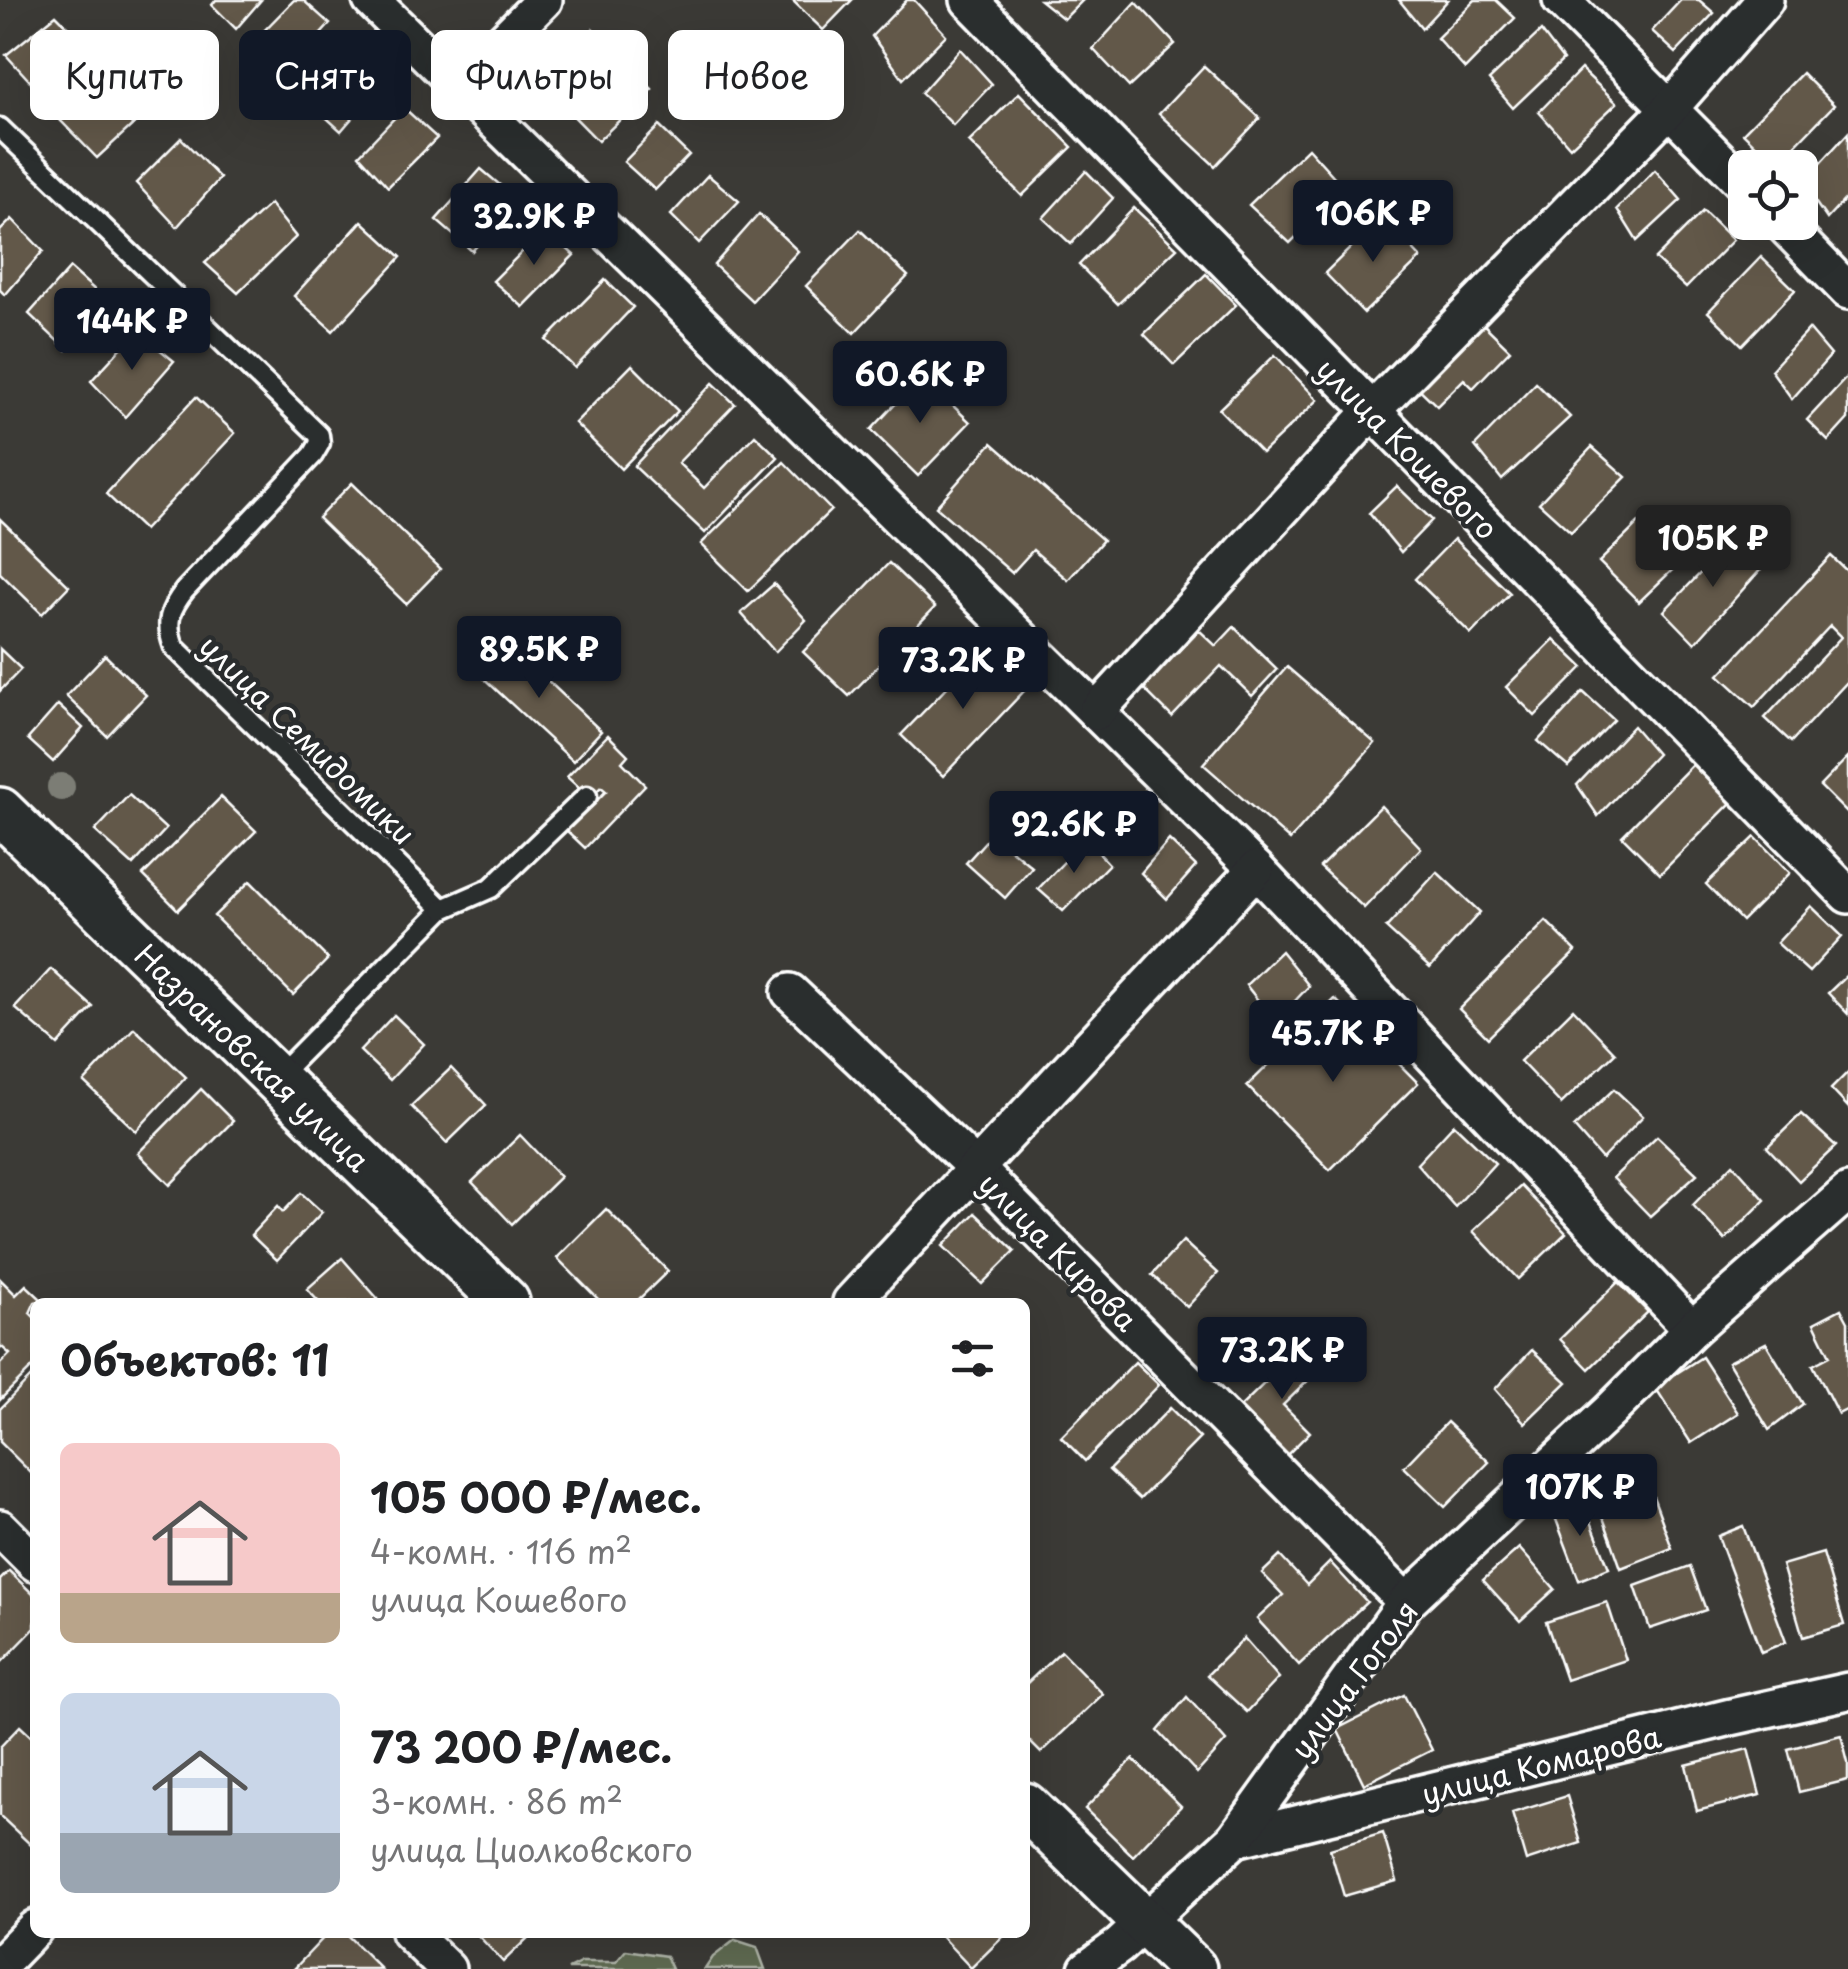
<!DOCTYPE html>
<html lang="ru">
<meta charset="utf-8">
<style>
body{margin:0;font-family:"Playpen Sans",sans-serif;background:#f6f6f6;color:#202124;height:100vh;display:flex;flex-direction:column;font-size:38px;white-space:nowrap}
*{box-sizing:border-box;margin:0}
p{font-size:32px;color:#757577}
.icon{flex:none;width:55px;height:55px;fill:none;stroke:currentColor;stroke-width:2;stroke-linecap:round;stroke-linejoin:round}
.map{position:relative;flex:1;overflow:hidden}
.panel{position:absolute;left:30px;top:1298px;width:1000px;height:640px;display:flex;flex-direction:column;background:#fff;border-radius:15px;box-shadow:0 10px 40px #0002}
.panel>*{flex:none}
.guide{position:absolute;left:30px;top:30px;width:1000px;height:90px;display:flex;gap:20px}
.buttons{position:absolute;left:1728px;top:150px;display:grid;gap:20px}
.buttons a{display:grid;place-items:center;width:90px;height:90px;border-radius:15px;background:#fff;box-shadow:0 10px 40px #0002;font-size:50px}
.price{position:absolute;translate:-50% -85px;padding:0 22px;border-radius:10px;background:#111827;color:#fff;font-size:32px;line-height:65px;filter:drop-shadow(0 2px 5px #0008)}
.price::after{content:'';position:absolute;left:50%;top:60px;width:30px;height:22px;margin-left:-15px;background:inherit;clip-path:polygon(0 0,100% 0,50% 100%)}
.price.active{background:#222;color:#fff}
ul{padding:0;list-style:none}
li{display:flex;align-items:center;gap:30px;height:250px;padding:0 30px}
li span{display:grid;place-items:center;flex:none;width:280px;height:200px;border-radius:15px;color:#555}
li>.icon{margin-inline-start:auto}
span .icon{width:120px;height:120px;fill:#fffc;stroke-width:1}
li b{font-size:42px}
h2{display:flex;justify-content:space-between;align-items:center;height:120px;padding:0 30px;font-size:42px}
.tag{padding:0 35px;border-radius:15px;background:#fff;box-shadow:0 10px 40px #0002;font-size:35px;line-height:90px}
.tag.active{background:#111827;color:#fff}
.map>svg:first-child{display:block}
.green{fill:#5f6a51;stroke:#afb4a8;stroke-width:2.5}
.building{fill:#62594a;stroke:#fff;stroke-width:2.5}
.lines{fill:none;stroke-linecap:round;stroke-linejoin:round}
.service-casing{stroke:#fff;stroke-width:25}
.minor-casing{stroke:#fff;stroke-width:42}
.tertiary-casing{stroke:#fff;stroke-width:52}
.service{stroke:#2a2d2e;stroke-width:18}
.minor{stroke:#2a2d2e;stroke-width:35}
.tertiary{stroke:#2a2d2e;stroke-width:45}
.tree{fill:#7b7d75}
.labels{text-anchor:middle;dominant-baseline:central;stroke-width:9;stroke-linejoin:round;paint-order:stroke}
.street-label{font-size:30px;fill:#fff;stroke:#2a2d2e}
</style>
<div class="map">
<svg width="1848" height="1969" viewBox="0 0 1848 1969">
<rect width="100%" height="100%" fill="#3b3a36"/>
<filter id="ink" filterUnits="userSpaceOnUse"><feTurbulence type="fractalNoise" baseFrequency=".01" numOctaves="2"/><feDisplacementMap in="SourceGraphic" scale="20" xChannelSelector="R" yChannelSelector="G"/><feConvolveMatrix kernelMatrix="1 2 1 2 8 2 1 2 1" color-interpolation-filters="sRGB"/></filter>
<g filter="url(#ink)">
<!-- green -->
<g class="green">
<path d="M735 1940 757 1947 765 1969H705L713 1957Z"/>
<path d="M626 1950 666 1956 672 1969H568L582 1962H616Z"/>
</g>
<!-- building -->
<g class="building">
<path d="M216 0H261L236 29 212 5Z"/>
<path d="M294 0H303L330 24 288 70 256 39Z"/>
<path d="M792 0H852L823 30Z"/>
<path d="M907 0H914L946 35 903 79 872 36Z"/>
<path d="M1040 0H1083L1064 19Z"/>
<path d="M1399 0H1448L1422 28Z"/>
<path d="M1475 0H1496L1515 18 1465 69 1437 38Z"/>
<path d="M1681 0H1699L1714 13 1676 53 1652 31Z"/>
<path d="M1136 2 1175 44 1129 87 1093 49Z"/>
<path d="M56 15 90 49 39 91 6 55Z"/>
<path d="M593 29 652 89 598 141 540 82Z"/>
<path d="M1541 31 1563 60 1513 108 1489 80Z"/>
<path d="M960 49 992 84 953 125 921 93Z"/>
<path d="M352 52 383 82 341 131 308 101Z"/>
<path d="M1204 66 1260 118 1215 166 1159 114Z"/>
<path d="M1581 69 1617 103 1570 147 1539 112Z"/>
<path d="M109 72 149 110 97 158 60 120Z"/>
<path d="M1802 73 1834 105 1776 165 1743 133Z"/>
<path d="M1019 93 1072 147 1022 196 969 142Z"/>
<path d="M404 108 437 138 388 187 359 155Z"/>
<path d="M659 126 689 155 655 190 624 162Z"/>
<path d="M1848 133V196L1827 219 1802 183Z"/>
<path d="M181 138 220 178 177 227 136 183Z"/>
<path d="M1308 148 1345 189 1290 243 1249 205Z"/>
<path d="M481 169 519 201 472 251 436 220Z"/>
<path d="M1655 170 1681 200 1637 241 1617 209Z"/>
<path d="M1086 171 1113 198 1071 244 1043 218Z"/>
<path d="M708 175 739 201 699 243 671 215Z"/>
<path d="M270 204 296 237 238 293 205 263Z"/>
<path d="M1134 208 1177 248 1118 304 1079 265Z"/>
<path d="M1703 211 1733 240 1686 288 1655 259Z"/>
<path d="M759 214 798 251 752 301 714 265Z"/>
<path d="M1382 217 1421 258 1364 313 1325 273Z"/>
<path d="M12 219 43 251 5 295 0 290V231Z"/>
<path d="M362 221 401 257 333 331 294 296Z"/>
<path d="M545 229 574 255 523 307 493 281Z"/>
<path d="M860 230 908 276 854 333 806 286Z"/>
<path d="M1761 257 1795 290 1742 345 1708 312Z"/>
<path d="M70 268 107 301 67 350 29 314Z"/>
<path d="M1206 274 1236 305 1174 365 1144 334Z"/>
<path d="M605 280 633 307 575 368 546 340Z"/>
<path d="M1475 316 1510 350 1473 388 1464 379 1437 406 1411 381Z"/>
<path d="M1809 329 1831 355 1792 399 1771 370Z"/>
<path d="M137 331 174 361 125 417 91 381Z"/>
<path d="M1275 355 1318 400 1262 453 1219 409Z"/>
<path d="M632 365 678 411 621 469 575 423Z"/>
<path d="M922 376 970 422 918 476 871 430Z"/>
<path d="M1848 376V419L1828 441 1807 420Z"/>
<path d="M713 383 735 404 678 463 704 488 755 435 778 457 705 533 634 466Z"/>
<path d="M1536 383 1570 417 1502 480 1475 446Z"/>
<path d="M196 397 235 433 144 530 106 494Z"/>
<path d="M992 443 1103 540 1068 580 1033 550 1012 573 936 507Z"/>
<path d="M1592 447 1626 477 1571 532 1539 503Z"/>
<path d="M784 462 831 510 748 591 701 544Z"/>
<path d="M352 483 440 569 406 604 318 518Z"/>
<path d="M1397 486 1432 520 1401 552 1369 513Z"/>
<path d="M1651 511 1691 552 1639 602 1599 562Z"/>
<path d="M0 519 69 586 42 614 0 573Z"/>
<path d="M1735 537 1762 568 1695 643 1664 611Z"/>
<path d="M1454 539 1510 593 1471 634 1415 579Z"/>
<path d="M1831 556 1848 572V681L1791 742 1765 718 1841 637 1830 626 1754 707 1719 675Z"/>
<path d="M889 563 935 607 849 696 803 652Z"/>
<path d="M774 584 806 620 775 652 741 613Z"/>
<path d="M1234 627 1277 669 1252 696 1221 666 1172 717 1143 688 1199 630 1216 646Z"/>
<path d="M1554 639 1583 667 1535 716 1506 687Z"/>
<path d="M506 641 601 731 573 761 478 673Z"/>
<path d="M0 649 21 669 0 691Z"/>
<path d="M984 649 1026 689 943 776 901 735Z"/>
<path d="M105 655 146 695 107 736 66 696Z"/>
<path d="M1287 667 1375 743 1290 840 1203 764Z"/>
<path d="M1583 692 1614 720 1568 767 1538 741Z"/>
<path d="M58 705 83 728 53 762 28 739Z"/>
<path d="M1633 726 1657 754 1598 816 1577 785Z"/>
<path d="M608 735 628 755 622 762 645 785 585 848 567 831 606 791 601 787 590 798 567 777Z"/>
<path d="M1848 757V814L1820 786Z"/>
<path d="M1699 758 1738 796 1660 874 1622 836Z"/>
<path d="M129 795 166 829 133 865 95 831Z"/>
<path d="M221 797 256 831 178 910 143 875Z"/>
<path d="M1381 806 1421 848 1364 908 1320 867Z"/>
<path d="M992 834 1032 867 1005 898 966 863Z"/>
<path d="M1755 837 1790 873 1742 921 1706 884Z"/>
<path d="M1086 839 1109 864 1063 911 1038 889Z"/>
<path d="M1169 840 1196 866 1167 899 1141 873Z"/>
<path d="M1437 872 1480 912 1430 968 1386 928Z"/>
<path d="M250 881 328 959 293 995 214 916Z"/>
<path d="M1811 906 1842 936 1809 972 1777 943Z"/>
<path d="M1546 921 1576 951 1488 1038 1459 1009Z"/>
<path d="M1281 951 1309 986 1275 1022 1246 985Z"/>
<path d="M51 969 93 1007 58 1045 15 1008Z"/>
<path d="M1848 974V1014L1828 993Z"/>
<path d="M1335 999 1418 1083 1330 1170 1247 1086Z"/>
<path d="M1573 1009 1615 1053 1561 1104 1520 1061Z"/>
<path d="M394 1015 424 1044 390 1080 360 1051Z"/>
<path d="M134 1028 186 1077 136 1131 84 1082Z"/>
<path d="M451 1068 486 1105 447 1143 411 1106Z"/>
<path d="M1848 1072V1107L1831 1089Z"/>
<path d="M201 1089 233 1121 170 1185 138 1153Z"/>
<path d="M1614 1089 1643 1116 1602 1159 1574 1127Z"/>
<path d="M1801 1114 1836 1146 1799 1181 1767 1147Z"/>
<path d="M1454 1124 1495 1163 1455 1207 1417 1164Z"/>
<path d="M520 1135 560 1177 512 1224 472 1182Z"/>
<path d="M1657 1136 1697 1174 1650 1216 1613 1178Z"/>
<path d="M1733 1164 1765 1200 1725 1240 1693 1205Z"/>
<path d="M1521 1186 1566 1233 1518 1279 1473 1231Z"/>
<path d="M301 1193 322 1212 277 1260 251 1235 278 1206 283 1212Z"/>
<path d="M606 1209 668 1271 636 1302H601L557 1258Z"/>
<path d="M975 1213 1015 1251 982 1284 943 1246Z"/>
<path d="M1183 1241 1218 1273 1187 1307 1152 1275Z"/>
<path d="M342 1258 378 1299 373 1302H319L307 1289Z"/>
<path d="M0 1279 16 1295 26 1285 42 1300 35 1302 30 1313 35 1318V1365L0 1400V1364L10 1354 2 1347 0 1349Z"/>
<path d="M1618 1282 1648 1312 1589 1369 1560 1339Z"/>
<path d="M1841 1309 1848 1322V1409L1838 1414 1813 1365 1830 1356 1814 1323Z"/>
<path d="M1306 1343 1326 1363 1283 1405 1310 1432 1284 1458 1237 1410Z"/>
<path d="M1766 1343 1803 1404 1769 1430 1728 1362Z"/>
<path d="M1532 1350 1567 1382 1525 1423 1495 1389Z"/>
<path d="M1702 1357 1738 1413 1691 1443 1655 1387Z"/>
<path d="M1135 1362 1159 1385 1085 1461 1061 1437Z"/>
<path d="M35 1373V1477L0 1442V1409Z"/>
<path d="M1170 1408 1200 1438 1140 1499 1109 1470Z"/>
<path d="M1447 1422 1489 1462 1445 1507 1404 1467Z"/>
<path d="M1650 1488 1672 1548 1621 1568 1599 1506Z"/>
<path d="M1582 1498 1609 1568 1579 1580 1552 1509Z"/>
<path d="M1743 1526 1786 1642 1761 1652 1718 1536Z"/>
<path d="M1519 1548 1555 1589 1520 1621 1483 1580Z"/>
<path d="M1823 1553 1844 1625 1803 1637 1782 1565Z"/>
<path d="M1280 1556 1307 1585 1330 1562 1367 1602 1299 1665 1257 1619 1283 1595 1262 1573Z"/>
<path d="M1690 1566 1706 1610 1650 1629 1635 1586Z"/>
<path d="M9 1571 35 1596V1628L0 1664V1580Z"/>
<path d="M1607 1602 1626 1660 1566 1680 1546 1622Z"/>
<path d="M1244 1638 1279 1678 1247 1712 1207 1675Z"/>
<path d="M1061 1651 1103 1694 1041 1753 1025 1737V1685Z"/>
<path d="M1404 1695 1432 1750 1364 1784 1337 1729Z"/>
<path d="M1187 1697 1226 1741 1197 1773 1158 1731Z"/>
<path d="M20 1726 35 1740 34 1848 0 1816V1747Z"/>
<path d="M1841 1735 1848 1763V1780L1799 1792 1788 1749Z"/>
<path d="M1748 1749 1760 1795 1697 1811 1686 1765Z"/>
<path d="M1133 1759 1181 1806 1133 1856 1085 1809Z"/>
<path d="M1567 1796 1581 1843 1526 1861 1512 1813Z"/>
<path d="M1383 1833 1397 1881 1344 1896 1330 1849Z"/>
<path d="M329 1932H344L381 1969H294Z"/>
<path d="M475 1932H534L503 1962Z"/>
<path d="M937 1932H1008L971 1968Z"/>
</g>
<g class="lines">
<defs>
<g id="service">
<path d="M0 128 319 435 320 443 313 455 185 590C169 610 165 623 174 647L443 909 276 1078"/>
<path d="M443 909 491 888 587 796"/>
</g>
<g id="minor">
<path d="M371 0 1256 869 1692 1329"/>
<path d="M969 0 1848 895"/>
<path d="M1561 0 1745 185"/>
<path d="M459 85 544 0"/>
<path d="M1781 222 1848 291"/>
<path d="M1096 712 1371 412 1670 108 1765 0"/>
<path d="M790 992 975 1167 1406 1602"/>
<path d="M851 1302 1256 869"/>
<path d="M0 1528 35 1563"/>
<path d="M1235 1839 1731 1717 1848 1691"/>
<path d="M409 1932 447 1969"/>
<path d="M0 1964 35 1928"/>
<path d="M1087 1969 1119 1946 1235 1839 1406 1602 1610 1411 1692 1329 1848 1192"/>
</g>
<g id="tertiary">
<path d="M0 811 506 1302"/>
<path d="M1025 1806 1193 1969"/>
</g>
</defs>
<!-- service casing -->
<use href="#service" class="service-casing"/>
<!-- minor casing -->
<use href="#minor" class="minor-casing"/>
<!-- tertiary casing -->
<use href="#tertiary" class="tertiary-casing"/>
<!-- service -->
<use href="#service" class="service"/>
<!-- minor -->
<use href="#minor" class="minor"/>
<!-- tertiary -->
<use href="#tertiary" class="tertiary"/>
</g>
<!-- trees -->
<circle class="tree" cx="61" cy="787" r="14"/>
</g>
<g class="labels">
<!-- street labels -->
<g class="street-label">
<text transform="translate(1408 448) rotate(45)">улица Кошевого</text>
<text transform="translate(308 739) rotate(44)">улица Семидомики</text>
<text transform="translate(253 1057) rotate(44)">Назрановская улица</text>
<text transform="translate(1059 1251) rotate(45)">улица Кирова</text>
<text transform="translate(1353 1679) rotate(-53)">улица Гоголя</text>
<text transform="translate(1541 1764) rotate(-14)">улица Комарова</text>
</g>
</g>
</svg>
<div class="buttons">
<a><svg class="icon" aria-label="locate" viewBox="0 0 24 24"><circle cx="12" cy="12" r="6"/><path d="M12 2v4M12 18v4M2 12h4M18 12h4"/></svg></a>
</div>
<b class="price" style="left:1373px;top:265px">106K ₽</b>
<b class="price" style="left:534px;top:268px">32.9K ₽</b>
<b class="price" style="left:132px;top:373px">144K ₽</b>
<b class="price" style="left:920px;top:426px">60.6K ₽</b>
<b class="price active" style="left:1713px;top:590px">105K ₽</b>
<b class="price" style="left:539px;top:701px">89.5K ₽</b>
<b class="price" style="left:963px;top:712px">73.2K ₽</b>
<b class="price" style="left:1074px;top:876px">92.6K ₽</b>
<b class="price" style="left:1333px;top:1085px">45.7K ₽</b>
<b class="price" style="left:1282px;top:1402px">73.2K ₽</b>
<b class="price" style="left:1580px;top:1539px">107K ₽</b>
<div class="guide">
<a class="tag">Купить</a>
<a class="tag active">Снять</a>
<a class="tag">Фильтры</a>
<a class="tag">Новое</a>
</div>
<section class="panel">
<h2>Объектов: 11<svg class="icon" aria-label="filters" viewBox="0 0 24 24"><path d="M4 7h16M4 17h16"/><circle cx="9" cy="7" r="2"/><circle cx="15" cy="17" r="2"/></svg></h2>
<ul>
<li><span style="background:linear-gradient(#f6c9c9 75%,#b9a48a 0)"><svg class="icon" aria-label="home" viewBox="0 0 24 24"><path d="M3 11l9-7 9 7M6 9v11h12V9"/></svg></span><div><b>105 000 ₽/мес.</b><p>4-комн. · 116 m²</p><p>улица Кошевого</p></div></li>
<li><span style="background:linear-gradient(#c9d6e8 70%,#9aa5b1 0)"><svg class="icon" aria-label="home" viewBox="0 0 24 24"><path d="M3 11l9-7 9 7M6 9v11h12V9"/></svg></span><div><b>73 200 ₽/мес.</b><p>3-комн. · 86 m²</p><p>улица Циолковского</p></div></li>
</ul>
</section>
</div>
